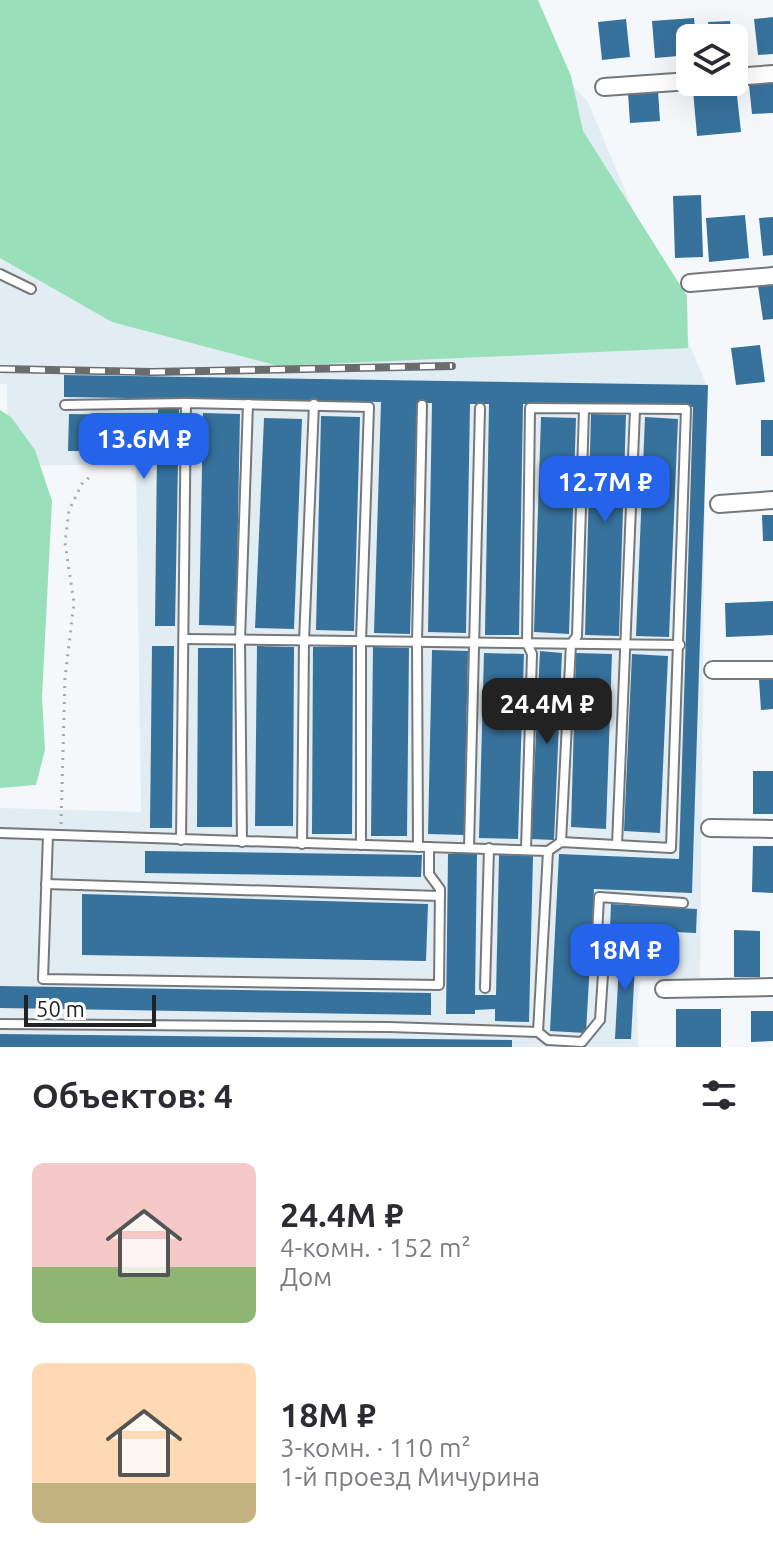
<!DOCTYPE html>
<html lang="ru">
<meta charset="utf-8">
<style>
body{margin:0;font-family:Ubuntu,sans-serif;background:#f2f2f3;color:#2b2b33;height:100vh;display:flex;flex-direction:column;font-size:30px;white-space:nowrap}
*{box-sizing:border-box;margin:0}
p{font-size:26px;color:#7c7c81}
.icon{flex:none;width:44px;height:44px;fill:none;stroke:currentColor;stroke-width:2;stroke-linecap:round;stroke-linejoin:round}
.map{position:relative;height:1047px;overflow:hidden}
.sheet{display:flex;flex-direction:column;background:#fff;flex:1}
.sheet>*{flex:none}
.controls{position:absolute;left:676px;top:24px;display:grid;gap:16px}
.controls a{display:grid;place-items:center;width:72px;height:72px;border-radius:12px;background:#fff;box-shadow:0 8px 32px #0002;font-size:40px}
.scale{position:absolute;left:24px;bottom:20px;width:132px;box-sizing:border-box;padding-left:8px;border:4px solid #212223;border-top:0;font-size:22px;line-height:28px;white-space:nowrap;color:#212223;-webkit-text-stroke:6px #fff;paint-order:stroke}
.price{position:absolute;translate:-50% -68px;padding:0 18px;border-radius:16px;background:#2563eb;color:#fff;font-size:26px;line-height:52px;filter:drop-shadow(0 2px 4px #0008)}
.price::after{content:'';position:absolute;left:50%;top:48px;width:24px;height:18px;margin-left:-12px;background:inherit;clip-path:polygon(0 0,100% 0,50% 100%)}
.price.on{background:#222;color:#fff}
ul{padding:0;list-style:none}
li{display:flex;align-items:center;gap:24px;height:200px;padding:0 32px}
li span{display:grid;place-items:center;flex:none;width:224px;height:160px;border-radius:12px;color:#555}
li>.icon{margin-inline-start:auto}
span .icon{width:96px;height:96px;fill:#fffc;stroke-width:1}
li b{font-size:34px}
h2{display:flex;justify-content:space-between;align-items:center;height:96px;padding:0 32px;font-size:34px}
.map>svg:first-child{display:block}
.built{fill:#e2ecf3}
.green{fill:#98dfba}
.building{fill:#37729d}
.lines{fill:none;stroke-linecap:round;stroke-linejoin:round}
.service-casing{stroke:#75787a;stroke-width:12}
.minor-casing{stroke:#75787a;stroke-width:20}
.path{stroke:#a6a8aa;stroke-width:3;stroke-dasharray:2 6;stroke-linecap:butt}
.service{stroke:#fff;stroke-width:8}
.minor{stroke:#fff;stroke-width:16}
.rail-casing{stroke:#6a6c6d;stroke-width:8}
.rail{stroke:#fff;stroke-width:5;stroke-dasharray:15;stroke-linecap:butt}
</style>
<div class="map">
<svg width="773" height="1047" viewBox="0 0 773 1047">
<rect width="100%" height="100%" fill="#f5f8fa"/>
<!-- built -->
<path class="built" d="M0 0 559 71 588 102 706 384 700 980 641 981 637 1000 638 1047H0V808L141 812 136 464 8 466 7 384H0Z"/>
<!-- green -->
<g class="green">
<path d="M0 0H538L571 76 583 131 687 296 688 348 279 366 112 322 0 258Z"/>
<path d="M0 410 11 417 35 450 52 501 42 697 45 750 36 785 0 788Z"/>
</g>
<!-- building -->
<g class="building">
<path d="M773 17V54L758 55 754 19Z"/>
<path d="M694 18 696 38H690V55L655 58 652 21Z"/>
<path d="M626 19 630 57 602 60 598 22Z"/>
<path d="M730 21 732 38H710L708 22Z"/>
<path d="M773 83V113L752 114 749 85Z"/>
<path d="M736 86 741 132 697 136 693 90Z"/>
<path d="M658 91 660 121 630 123 628 93Z"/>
<path d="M701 195 703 257 675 258 673 196Z"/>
<path d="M745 215 749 258 709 262 706 218Z"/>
<path d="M773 217V255L763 256 759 218Z"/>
<path d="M773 284V319L763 320 758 286Z"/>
<path d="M760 345 765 382 736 385 731 348Z"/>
<path d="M64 375 708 385 692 893 594 889 586 1033 550 1031 559 854 679 859 693 407 523 404 519 635H485L489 404H470L466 633 428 632 432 403H417L410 634 374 633 381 402 64 397Z"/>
<path d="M158 409H179L175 626H155L157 452 68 451 69 414 158 415Z"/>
<path d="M203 413 240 414 236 626 199 625Z"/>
<path d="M591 414 626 415 619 636 585 635Z"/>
<path d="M321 416 360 417 354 631 316 630Z"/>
<path d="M541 417 576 418 569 634 534 632Z"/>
<path d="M645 417 678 419 669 637 636 636Z"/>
<path d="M264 418 302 419 294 629 255 628Z"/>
<rect x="761" y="420" width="12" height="36"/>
<path d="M762 515H773V541H763Z"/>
<path d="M773 601V635L726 637 725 603Z"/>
<path d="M152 646H174L172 828H150Z"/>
<path d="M257 646 294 647 293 826H255Z"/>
<path d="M313 647H353L352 834H312Z"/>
<path d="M373 647 409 648 407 836H371Z"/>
<path d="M198 648H233L232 827H197Z"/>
<path d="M432 650 468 651 464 835 428 834Z"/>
<path d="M540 651 562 653 554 840 531 839Z"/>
<path d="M484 653 524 654 518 839 479 838Z"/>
<path d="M576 653 612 654 606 829 571 827Z"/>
<path d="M632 654 668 656 660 833 624 831Z"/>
<path d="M759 680H773V709L761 710Z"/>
<rect x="753" y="771" width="20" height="43"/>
<path d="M753 846H773V893L752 892Z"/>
<path d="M145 851 422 855 421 877 145 873Z"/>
<path d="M448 854H477L475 995H496L499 855 533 856 529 1022 495 1021V1009L475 1010V1014H446Z"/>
<path d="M82 894 428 904 426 961 82 955Z"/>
<path d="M611 904 697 909 696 933 610 929Z"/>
<path d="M734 930 760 931V977H734Z"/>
<path d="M620 945 636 946 631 1039H615Z"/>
<path d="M0 986 431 993V1015L0 1008Z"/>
<rect x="676" y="1009" width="45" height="38"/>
<path d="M751 1011H773V1041L751 1042Z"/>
<path d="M0 1034 512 1040V1047H0Z"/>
</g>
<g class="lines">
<defs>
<g id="service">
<path d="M0 274 31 289"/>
<path d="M65 405 186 403 369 407 361 641V845"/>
<path d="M185 639 680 645"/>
<path d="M0 833 548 851 561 842 671 848 686 409 530 408 527 643 532 654 526 849"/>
<path d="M48 835 43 979 439 985 440 889 429 874V847"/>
<path d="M181 840 186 403"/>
<path d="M242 842 240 640 248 404"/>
<path d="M561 842 571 644 577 636 584 409"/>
<path d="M302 844 304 641 314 404"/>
<path d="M617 845 635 410"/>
<path d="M418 847 417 642 422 405"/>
<path d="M469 848 480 408"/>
<path d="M46 884 440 896"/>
<path d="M485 988 489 848"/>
<path d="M0 1024 389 1027 538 1032 548 1040 582 1042 600 1020 604 959 597 936 599 897 683 903"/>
<path d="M538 1032 548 851"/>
</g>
<g id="minor">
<path d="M734 77 773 74"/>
<path d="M604 87 690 81"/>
<path d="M690 283 773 276"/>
<path d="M719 504 773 500"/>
<path d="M713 670H773"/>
<path d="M710 828 773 829"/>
<path d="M664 989 773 987"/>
</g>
</defs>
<!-- service casing -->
<use href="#service" class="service-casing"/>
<!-- minor casing -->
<use href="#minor" class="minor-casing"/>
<!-- path -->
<path class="path" d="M61 824 65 678 74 603 65 543 69 510 83 482 93 475"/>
<!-- service -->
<use href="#service" class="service"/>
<!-- minor -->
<use href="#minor" class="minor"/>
<defs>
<path id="rail" d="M0 369 152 372 452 366"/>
</defs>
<!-- rail casing -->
<use href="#rail" class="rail-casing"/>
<!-- rail -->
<use href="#rail" class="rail"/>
</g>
</svg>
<div class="controls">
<a><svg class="icon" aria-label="layers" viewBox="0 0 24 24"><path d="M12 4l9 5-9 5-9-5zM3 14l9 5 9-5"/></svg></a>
</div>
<div class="scale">50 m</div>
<b class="price" style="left:144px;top:481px">13.6M ₽</b>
<b class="price" style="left:605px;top:524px">12.7M ₽</b>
<b class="price on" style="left:547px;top:746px">24.4M ₽</b>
<b class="price" style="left:625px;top:992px">18M ₽</b>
</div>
<section class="sheet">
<h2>Объектов: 4<svg class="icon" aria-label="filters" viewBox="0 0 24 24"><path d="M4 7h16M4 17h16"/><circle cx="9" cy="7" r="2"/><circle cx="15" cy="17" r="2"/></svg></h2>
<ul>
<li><span style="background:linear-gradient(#f6c9c9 65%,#8fb573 0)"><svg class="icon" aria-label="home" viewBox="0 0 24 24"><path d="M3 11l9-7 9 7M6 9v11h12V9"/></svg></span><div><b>24.4M ₽</b><p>4-комн. · 152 m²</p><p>Дом</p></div></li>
<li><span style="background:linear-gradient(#ffd9b3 75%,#c2b280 0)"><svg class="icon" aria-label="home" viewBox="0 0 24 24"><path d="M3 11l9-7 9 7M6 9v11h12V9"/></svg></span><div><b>18M ₽</b><p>3-комн. · 110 m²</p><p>1-й проезд Мичурина</p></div></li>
</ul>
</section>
